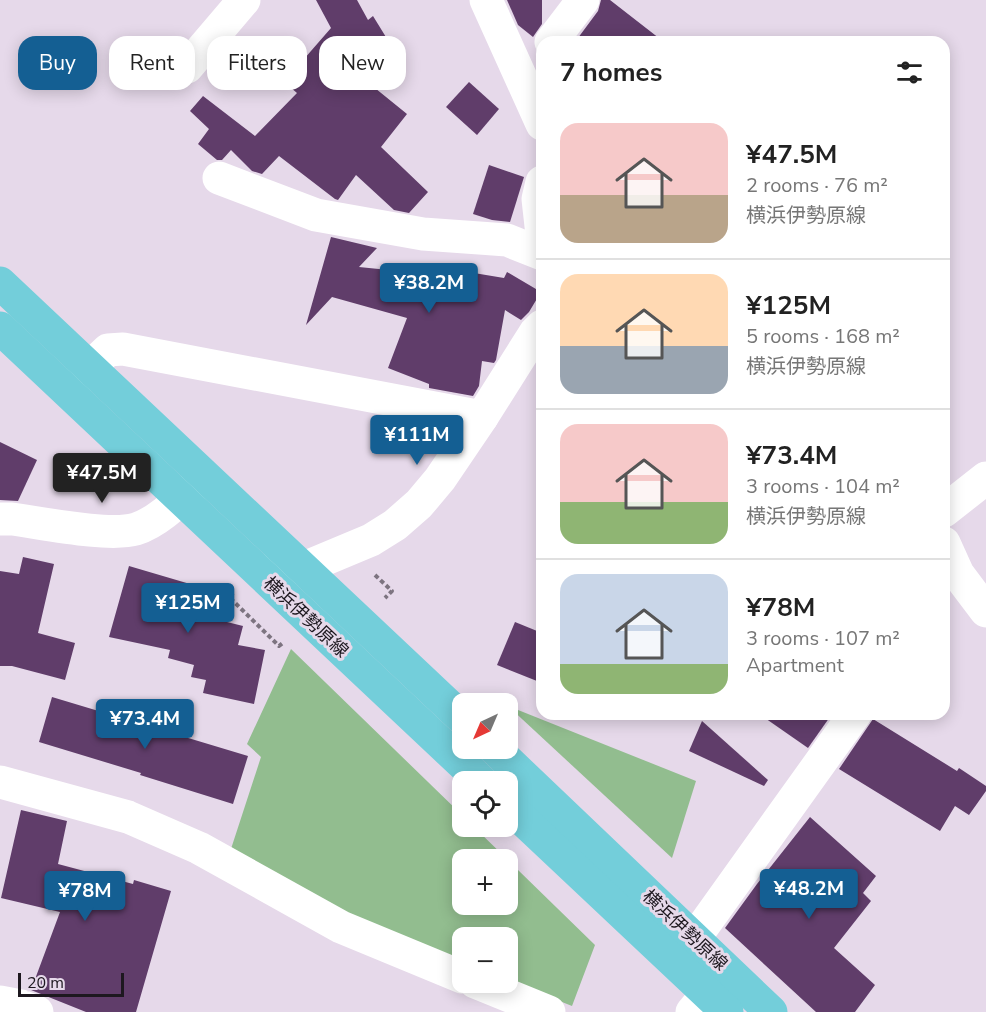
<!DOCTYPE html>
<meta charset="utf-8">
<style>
body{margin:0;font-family:"Nunito Sans","Noto Sans JP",sans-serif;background:#f2f2f2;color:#222;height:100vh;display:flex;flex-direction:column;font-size:22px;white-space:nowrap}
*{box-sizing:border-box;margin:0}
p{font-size:20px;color:#767676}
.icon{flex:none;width:33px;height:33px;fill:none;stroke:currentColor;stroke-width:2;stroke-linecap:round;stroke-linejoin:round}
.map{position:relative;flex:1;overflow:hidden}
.sheet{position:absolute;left:536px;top:36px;width:414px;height:684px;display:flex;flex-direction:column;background:#fff;border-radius:18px;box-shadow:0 3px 15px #0003}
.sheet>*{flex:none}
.top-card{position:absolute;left:18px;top:36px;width:428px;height:54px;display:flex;gap:12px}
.needle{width:39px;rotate:224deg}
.fabs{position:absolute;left:452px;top:693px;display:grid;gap:12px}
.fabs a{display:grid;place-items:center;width:66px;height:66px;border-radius:12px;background:#fff;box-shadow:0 3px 15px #0003;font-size:30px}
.scale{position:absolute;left:18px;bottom:15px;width:106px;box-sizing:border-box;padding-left:6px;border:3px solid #1d181f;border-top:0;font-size:16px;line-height:21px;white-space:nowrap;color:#1d181f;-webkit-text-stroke:4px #e6d9ea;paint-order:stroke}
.price{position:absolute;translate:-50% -51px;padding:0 14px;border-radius:6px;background:#145f93;color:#fff;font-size:20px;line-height:39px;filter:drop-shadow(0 2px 3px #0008)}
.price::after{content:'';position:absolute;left:50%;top:36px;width:18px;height:14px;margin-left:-9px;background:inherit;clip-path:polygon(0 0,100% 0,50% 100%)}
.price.selected{background:#222;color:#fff}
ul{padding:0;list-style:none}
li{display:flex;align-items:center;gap:18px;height:150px;padding:0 24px}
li+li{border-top:2px solid #e0e0e0}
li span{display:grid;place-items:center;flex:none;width:168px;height:120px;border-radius:18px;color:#555}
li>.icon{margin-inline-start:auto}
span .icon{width:72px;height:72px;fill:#fffc;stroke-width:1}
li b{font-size:26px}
h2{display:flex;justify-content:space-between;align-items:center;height:72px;padding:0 24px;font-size:26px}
.tag{padding:0 21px;border-radius:18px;background:#fff;box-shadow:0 3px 15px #0003;font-size:21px;line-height:54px}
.tag.selected{background:#145f93;color:#fff}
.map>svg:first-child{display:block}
.green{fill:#92bd8f;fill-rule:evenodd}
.building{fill:#603d6a}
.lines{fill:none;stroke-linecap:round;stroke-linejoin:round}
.path{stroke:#7d7480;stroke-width:4;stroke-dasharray:4.5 3;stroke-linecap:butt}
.minor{stroke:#fff;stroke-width:33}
.major{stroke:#73ceda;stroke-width:33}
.labels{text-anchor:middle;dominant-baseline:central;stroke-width:6;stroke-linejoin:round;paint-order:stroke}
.street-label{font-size:18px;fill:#1d181f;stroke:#e6d9ea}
</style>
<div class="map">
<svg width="986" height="1012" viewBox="0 0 986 1012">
<rect width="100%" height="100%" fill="#e6d9ea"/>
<!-- green -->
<g class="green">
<path d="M291 649 462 815V826L474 827 595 945 572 1006 507 980V938H462V962L323 908 229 855 261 757 247 744ZM462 860H507V904H462Z"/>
<path d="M508 706 696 781 672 858Z"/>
</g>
<!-- building -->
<g class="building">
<path d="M316 0H357L368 20 373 16 389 42 349 67 407 114 381 147 428 192 409 213 394 210 356 175 338 200 335 199 279 156 262 174 252 171 231 150 222 160H217L198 144 209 129 190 111 203 96 255 136 297 93 284 82 331 28Z"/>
<path d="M507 0H542V24L533 37 518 25Z"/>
<path d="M601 0H610L664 42H575L598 11Z"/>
<path d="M469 82 499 109 477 135 446 107Z"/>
<path d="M489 165 524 177 510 222 492 220 473 214Z"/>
<path d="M331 237 377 248 359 267 448 276 450 269 464 273 462 271 504 278 507 272 541 292 529 312 521 320 505 310 496 360 494 363 482 361 479 386 473 396 429 388V384L388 368 407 318 332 297 306 325Z"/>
<path d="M0 442 37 460 18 501 0 500Z"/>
<path d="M23 557 54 564 38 633 75 643 65 680 12 666H0V571L19 574Z"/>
<path d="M129 566 190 584 187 594 215 600 211 618 243 626 238 645 265 650 254 704 203 693 206 680 191 677 194 665 168 658 170 650 109 637Z"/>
<path d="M515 622 542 633V683L497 665Z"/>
<path d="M52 697 248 756 233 804 140 775 141 773 39 742Z"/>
<path d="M759 714H832L808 748Z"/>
<path d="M873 719 957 771 959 768 986 786V791L969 815 955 806 940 831 839 769Z"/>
<path d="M702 721 768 780 764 786 689 751Z"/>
<path d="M21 810 67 821 58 864 133 884 134 880 171 891 136 1012H86L31 990 60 912 1 898Z"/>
<path d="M810 817 876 876 863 893 871 901 834 948 875 985 855 1012H816L725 928 757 884Z"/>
</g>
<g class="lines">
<!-- path -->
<g class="path">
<path d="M375 575 392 591 385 598"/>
<path d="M233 593 229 597 279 646 284 642"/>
</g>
<!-- minor -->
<g class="minor">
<path d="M486 0 542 124"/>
<path d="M551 42 583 0"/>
<path d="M187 67 244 0"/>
<path d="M219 178 316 215 423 234 507 240 542 254"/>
<path d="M542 182 538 199 542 235"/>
<path d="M71 388 90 367 108 350 123 349 482 417"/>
<path d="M944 511 986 478"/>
<path d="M0 519H12C42 523 109 537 136 529 161 521 183 496 202 479"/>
<path d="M944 543 958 574 986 611"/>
<path d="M277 565 304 568 371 540 395 525 419 504 440 479 482 417 535 333 542 326"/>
<path d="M0 782 128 817 199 848 341 927 462 977"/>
<path d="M694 939 855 714"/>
<path d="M475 982 549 1012"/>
<path d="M0 1002 21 1006 37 1012"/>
<path d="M692 1012 707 994"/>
</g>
<!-- major -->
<g class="major">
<path d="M0 283 462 718"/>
<path d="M0 328 482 782"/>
<path d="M494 748 771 1012"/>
<path d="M507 805 727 1012"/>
</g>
</g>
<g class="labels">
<!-- street labels -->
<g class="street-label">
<text transform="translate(306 617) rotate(43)">横浜伊勢原線</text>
<text transform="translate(685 930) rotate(43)">横浜伊勢原線</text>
</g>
</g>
</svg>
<div class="fabs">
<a><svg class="needle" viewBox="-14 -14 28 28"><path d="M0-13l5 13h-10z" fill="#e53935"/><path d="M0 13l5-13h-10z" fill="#767676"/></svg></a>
<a><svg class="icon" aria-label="locate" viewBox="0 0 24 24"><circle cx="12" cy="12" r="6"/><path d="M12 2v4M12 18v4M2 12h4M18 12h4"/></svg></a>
<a>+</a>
<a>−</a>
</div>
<div class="scale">20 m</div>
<b class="price" style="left:429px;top:314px">¥38.2M</b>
<b class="price" style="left:417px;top:466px">¥111M</b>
<b class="price selected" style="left:102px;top:504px">¥47.5M</b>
<b class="price" style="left:188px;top:634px">¥125M</b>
<b class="price" style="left:145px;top:750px">¥73.4M</b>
<b class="price" style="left:809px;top:920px">¥48.2M</b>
<b class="price" style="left:85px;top:922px">¥78M</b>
<div class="top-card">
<a class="tag selected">Buy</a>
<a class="tag">Rent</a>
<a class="tag">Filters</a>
<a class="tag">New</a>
</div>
<section class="sheet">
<h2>7 homes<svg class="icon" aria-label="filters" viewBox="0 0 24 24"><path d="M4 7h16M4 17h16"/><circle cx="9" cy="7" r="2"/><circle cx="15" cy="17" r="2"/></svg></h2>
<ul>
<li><span style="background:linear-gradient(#f6c9c9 60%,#b9a48a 0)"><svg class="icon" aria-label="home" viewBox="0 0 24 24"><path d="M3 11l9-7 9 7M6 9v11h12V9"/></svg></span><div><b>¥47.5M</b><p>2 rooms · 76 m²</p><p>横浜伊勢原線</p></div></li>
<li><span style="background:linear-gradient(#ffd9b3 60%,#9aa5b1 0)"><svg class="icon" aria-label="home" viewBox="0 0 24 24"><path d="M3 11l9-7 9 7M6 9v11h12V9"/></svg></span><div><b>¥125M</b><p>5 rooms · 168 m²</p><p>横浜伊勢原線</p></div></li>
<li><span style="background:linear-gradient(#f6c9c9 65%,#8fb573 0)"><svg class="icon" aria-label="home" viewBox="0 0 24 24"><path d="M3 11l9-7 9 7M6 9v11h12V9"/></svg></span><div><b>¥73.4M</b><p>3 rooms · 104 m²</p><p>横浜伊勢原線</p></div></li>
<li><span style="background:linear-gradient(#c9d6e8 75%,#8fb573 0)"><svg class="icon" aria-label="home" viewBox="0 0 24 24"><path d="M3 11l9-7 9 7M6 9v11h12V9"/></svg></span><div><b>¥78M</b><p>3 rooms · 107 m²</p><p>Apartment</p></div></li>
</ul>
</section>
</div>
